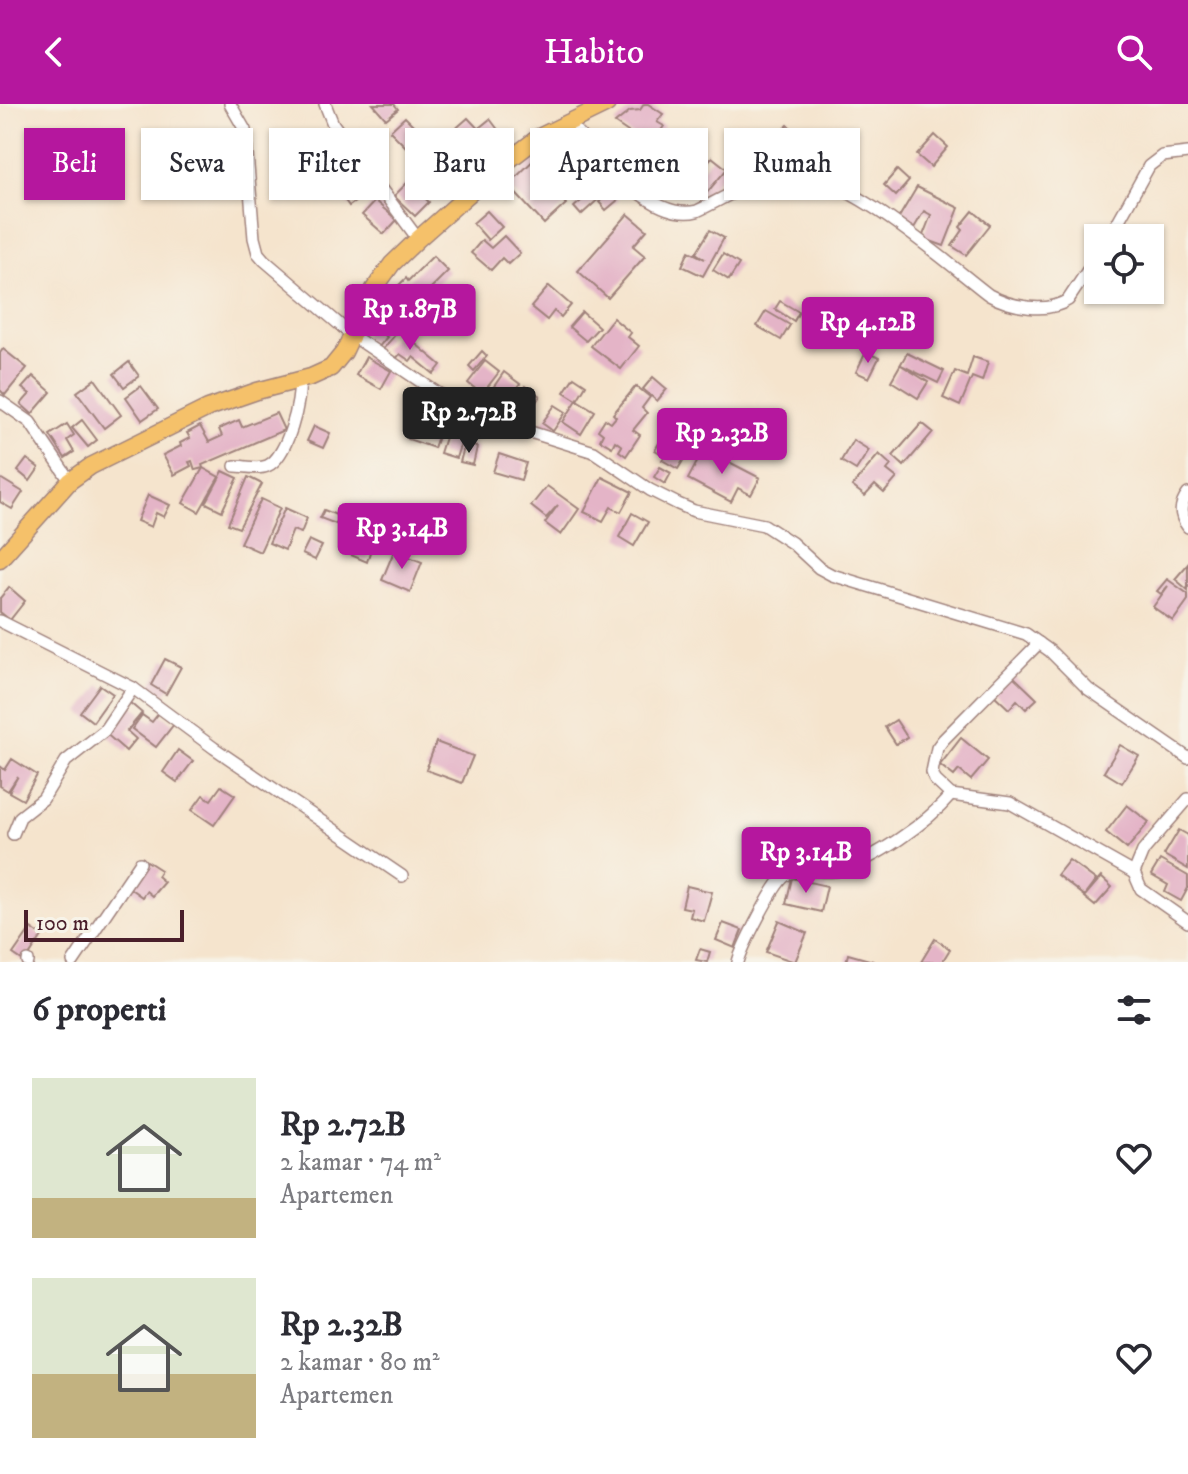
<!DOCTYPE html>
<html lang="id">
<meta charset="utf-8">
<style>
body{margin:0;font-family:"IM FELL DW Pica",serif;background:#f7f7f7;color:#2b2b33;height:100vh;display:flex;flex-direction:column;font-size:30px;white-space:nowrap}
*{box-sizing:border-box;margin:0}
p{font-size:26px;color:#7c7c81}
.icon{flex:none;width:44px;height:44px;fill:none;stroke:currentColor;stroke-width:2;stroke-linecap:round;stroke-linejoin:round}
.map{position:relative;height:858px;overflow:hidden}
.panel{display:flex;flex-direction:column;background:#fff;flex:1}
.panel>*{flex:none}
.banner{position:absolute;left:24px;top:24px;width:1140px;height:72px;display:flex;gap:16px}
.tools{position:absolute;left:1084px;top:120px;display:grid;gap:16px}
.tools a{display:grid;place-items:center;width:80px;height:80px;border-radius:0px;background:#fff;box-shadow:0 2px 6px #0004;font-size:40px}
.scale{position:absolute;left:24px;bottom:20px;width:160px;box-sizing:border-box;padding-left:8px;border:4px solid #4a1f2b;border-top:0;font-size:22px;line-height:28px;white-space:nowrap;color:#4a1f2b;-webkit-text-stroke:6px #f7f3e8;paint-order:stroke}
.price{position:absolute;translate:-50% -68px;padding:0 18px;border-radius:8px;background:#b5179e;color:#fff;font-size:26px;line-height:52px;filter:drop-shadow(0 2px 4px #0008)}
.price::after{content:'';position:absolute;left:50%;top:48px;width:24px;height:18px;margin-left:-12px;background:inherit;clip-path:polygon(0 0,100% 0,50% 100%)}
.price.current{background:#222;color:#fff}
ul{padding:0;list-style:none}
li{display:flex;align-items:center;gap:24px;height:200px;padding:0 32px}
li span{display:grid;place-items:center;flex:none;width:224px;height:160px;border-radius:0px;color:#555}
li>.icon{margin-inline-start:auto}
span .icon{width:96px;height:96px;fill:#fffc;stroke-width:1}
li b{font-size:34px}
h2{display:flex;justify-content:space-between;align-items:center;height:96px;padding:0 32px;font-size:34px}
.chip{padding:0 28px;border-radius:0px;background:#fff;box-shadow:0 2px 6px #0004;font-size:28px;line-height:72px}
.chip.current{background:#b5179e;color:#fff}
header{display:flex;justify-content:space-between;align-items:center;height:104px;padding:0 32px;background:#b5179e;color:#fff;font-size:36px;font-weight:600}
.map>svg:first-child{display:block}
.building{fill:#e4b4c7}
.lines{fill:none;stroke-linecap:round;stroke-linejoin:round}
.minor-casing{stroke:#a0827c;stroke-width:14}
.highway-casing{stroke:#a0827c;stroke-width:19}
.minor{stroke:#fff;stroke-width:11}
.highway{stroke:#f5c16b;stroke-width:16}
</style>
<header><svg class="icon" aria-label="back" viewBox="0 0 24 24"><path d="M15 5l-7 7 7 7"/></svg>Habito<svg class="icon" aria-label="search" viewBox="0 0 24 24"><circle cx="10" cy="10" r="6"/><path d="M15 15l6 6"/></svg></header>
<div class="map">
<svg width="1188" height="858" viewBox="0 0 1188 858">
<rect width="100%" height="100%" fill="#f7f3e8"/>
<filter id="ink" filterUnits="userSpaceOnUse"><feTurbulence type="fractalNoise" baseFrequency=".0125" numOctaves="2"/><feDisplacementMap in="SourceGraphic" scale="16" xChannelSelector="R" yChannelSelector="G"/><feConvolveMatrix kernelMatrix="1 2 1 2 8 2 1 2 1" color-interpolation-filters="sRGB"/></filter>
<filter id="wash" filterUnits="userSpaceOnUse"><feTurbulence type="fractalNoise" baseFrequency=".006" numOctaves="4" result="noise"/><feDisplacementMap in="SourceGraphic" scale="32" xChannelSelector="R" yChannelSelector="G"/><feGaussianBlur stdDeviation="1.8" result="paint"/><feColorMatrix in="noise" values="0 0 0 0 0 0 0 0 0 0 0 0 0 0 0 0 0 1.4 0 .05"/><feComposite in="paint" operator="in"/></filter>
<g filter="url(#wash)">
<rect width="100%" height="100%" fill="#f5e4cd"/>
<g id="blocks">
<!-- building -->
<g class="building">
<path d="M373 0H394L398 5 386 15Z"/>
<path d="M644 0H648L663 10 657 18 664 22 650 43 615 19 630 7 640 6Z"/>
<path d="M405 13 422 30 407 44 390 27Z"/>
<path d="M468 14 485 32 478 38 483 44 466 58 445 34Z"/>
<path d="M490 15 505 35 494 43 479 24Z"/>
<path d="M788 21 797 30 776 50 767 41Z"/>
<path d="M935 31 948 43 931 63 917 51Z"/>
<path d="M200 37 209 50 190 62 181 49Z"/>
<path d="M334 37 343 52 314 69 305 53Z"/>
<path d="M434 40 469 74 462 81 448 68 436 80 415 58Z"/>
<path d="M548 42 556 50 539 68 544 73 535 81 547 94 555 87 566 100 544 120 508 81Z"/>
<path d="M650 43 661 52 652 64 640 54Z"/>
<path d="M684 53 698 65 678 87 664 75Z"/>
<path d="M712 53 727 65 704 92 689 79Z"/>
<path d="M346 58 369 88 349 102 333 80 340 75 334 67Z"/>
<path d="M593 62 604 74 581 94 571 82Z"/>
<path d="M897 66 909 77 896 92 884 81Z"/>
<path d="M408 78 429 98 415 112 394 92Z"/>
<path d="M917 83 959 104 944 142 922 134 931 111 924 107 914 124 898 115Z"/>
<path d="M596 84 603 91 581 111 574 103Z"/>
<path d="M611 88 618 96 606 106 599 98Z"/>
<path d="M375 97 397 116 384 130 362 111Z"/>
<path d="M487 107 502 123 488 136 473 119Z"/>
<path d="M973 107 990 121 966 151 952 142 963 126 960 123Z"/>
<path d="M628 110 647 126 633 142 645 152 608 194 578 167Z"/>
<path d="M710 126 724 134 703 172 682 162 689 147 705 155 696 149Z"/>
<path d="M504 132 520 149 508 160 502 154 491 166 471 149 482 136 491 144Z"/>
<path d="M723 150 739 160 729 176 713 166Z"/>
<path d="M433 152 448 167 423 192 444 213 430 227 392 188 406 174 408 177Z"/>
<path d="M549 182 571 201 561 213 554 207 547 216 531 203Z"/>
<path d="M780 197 799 208 794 217 775 205Z"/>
<path d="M766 207 790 221 781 236 757 222Z"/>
<path d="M582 208 599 223 586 237 569 223Z"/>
<path d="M613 214 631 229 628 233 639 242 621 265 591 242Z"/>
<path d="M373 221 387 233 378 244 363 232Z"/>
<path d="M399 226 441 261 434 270 413 253 410 257 400 250 395 256 383 245Z"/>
<path d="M3 245 27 264 5 291 0 286V249Z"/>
<path d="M482 247 487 252 474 267 469 262Z"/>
<path d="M866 248 879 254 869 274 856 268Z"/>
<path d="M907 249 944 267 938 279 901 261 928 278 918 294 891 277Z"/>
<path d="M366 253 391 267 381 285 356 271Z"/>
<path d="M973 253 988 258 982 277 972 273 960 302 943 294 955 267 967 272Z"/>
<path d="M485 257 499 268 482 290 468 279Z"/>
<path d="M129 258 139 272 124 283 114 270Z"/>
<path d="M504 268 520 280 502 306 486 294Z"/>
<path d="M33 272 51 288 32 310 21 300 30 290 22 284Z"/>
<path d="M574 273 586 281 577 296 564 288Z"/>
<path d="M653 273 667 285 657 297 643 285Z"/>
<path d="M95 275 121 311 104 324 77 288Z"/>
<path d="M141 282 158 305 142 316 126 293Z"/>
<path d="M525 282 540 292 523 316 509 306Z"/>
<path d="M636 282 650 293 642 304 647 309 633 326 640 331 626 352 619 347 622 342 615 337 612 343 600 336 603 330 598 326 605 315 611 319 616 313 613 310Z"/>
<path d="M577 296 595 307 581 330 563 318Z"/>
<path d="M555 301 566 308 553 327 542 319Z"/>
<path d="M427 306 445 312 434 344 408 335 414 317 423 320Z"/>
<path d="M276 309 284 326 202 361 203 364 195 366 192 357 189 358 191 362 174 371 163 351 181 342 180 339 190 334 187 329 200 322 209 338 222 332 219 325 239 316 242 323Z"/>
<path d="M82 316 97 336 88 343 72 324Z"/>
<path d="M922 319 933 328 904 362 893 352Z"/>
<path d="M67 320 74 331 67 336 74 348 65 354 50 331Z"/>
<path d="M449 321 465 326 456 354 440 349Z"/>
<path d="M314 322 330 329 323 344 307 337Z"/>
<path d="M733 323 760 336 754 347 728 334Z"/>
<path d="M665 329 692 342 678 365 662 356 665 352 655 346Z"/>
<path d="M853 336 869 346 856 366 841 357Z"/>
<path d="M465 340 477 343 473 361 460 358Z"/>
<path d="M704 345 760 374 751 391 738 384 731 398 688 375Z"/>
<path d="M499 350 526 359 521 376 493 368Z"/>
<path d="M879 350 891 361 887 366 897 374 884 389 875 381 865 392 852 382Z"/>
<path d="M27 355 39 364 30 377 18 367Z"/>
<path d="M660 363 671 369 665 380 654 373Z"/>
<path d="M203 364 219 373 199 408 183 399Z"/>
<path d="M223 367 238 374 222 407 206 399Z"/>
<path d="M248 373 262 380 239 424 228 420Z"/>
<path d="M602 373 632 388 621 408 611 403 603 417 584 408Z"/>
<path d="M0 374 23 388 12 405 0 398Z"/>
<path d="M547 382 579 405 561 431 545 419 558 401 546 414 531 402Z"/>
<path d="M148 391 170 401 164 413 156 409 151 423 137 417Z"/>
<path d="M261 395 280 404 260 448 240 439Z"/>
<path d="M285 404 307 414 301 429 293 426 285 446 269 439Z"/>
<path d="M324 406 339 412 336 420 320 414Z"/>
<path d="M632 409 648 418 634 442 619 433Z"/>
<path d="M364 421 382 429 378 437 374 435 367 458 351 451Z"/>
<path d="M309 436 322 442 315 456 302 450Z"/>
<path d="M394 447 422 458 410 488 382 476Z"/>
<path d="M1188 460V486L1175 475Z"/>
<path d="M1167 475 1188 490V496L1173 517 1153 503 1168 482 1161 490 1157 487Z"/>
<path d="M9 483 25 497 10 516 0 508V494Z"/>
<path d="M165 555 181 563 166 590 151 581Z"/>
<path d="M1012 571 1037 595 1026 605 1017 596 1009 605 993 590Z"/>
<path d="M100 581 113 590 93 618 80 608Z"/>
<path d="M129 598 142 609 127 627 136 635 126 647 104 628Z"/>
<path d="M159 609 174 620 156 643 132 625 142 611 152 618Z"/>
<path d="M896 616 907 633 896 640 885 623Z"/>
<path d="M961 634 988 656 971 676 959 666 954 672 940 661Z"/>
<path d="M436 638 473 652 462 679 426 666Z"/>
<path d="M1120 641 1139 652 1122 679 1104 668Z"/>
<path d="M178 646 193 657 177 678 163 668Z"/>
<path d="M12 655 37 671 23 696 9 688 18 672 8 687 0 682V662L5 666Z"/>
<path d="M221 682 235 691 214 721 192 706 203 691 211 696Z"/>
<path d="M1127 701 1149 718 1127 745 1106 728Z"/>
<path d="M1179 726 1188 731V765L1164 751Z"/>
<path d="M1069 756 1096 776 1084 792 1057 771Z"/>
<path d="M1160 756 1188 772V784L1181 797 1165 788 1168 781 1151 771Z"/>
<path d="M147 757 161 766 157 772 164 778 152 792 146 787 142 793 128 783Z"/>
<path d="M1101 773 1112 783 1095 802 1084 793Z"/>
<path d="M792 774 827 782 821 808 786 800Z"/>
<path d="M687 782 712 788 704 817 690 813 692 805 682 803Z"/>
<path d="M779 817 807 829 795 858 766 848Z"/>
<path d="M723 819 742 826 735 844 716 836Z"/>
<path d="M31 824 42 832 25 858 13 850Z"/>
<path d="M935 835 950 845 942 858H921Z"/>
<path d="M700 845 710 848 707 858 696 856Z"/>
<path d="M848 850 873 857V858H846Z"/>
</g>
</g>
</g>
<g filter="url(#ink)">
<use href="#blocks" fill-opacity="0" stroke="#a0827c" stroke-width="2"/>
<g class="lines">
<defs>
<g id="minor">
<path d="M230 0 245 26 254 134 258 149 264 156 353 232 439 290 527 327 594 348 650 386 678 400 694 407 764 421 792 439 819 464 832 471 1026 530 1050 547 1088 585 1188 654"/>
<path d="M325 0 333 20 418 135"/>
<path d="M568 18C596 48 651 119 697 107 725 94 756 73 787 70 840 64 946 158 989 191 1011 203 1047 210 1068 196L1098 151"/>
<path d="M1109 134 1149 62 1162 52 1188 49"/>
<path d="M0 297 30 318 70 377"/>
<path d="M235 362C245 362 258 366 267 362 287 354 302 296 299 276"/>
<path d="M1188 390C1179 402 1179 411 1188 423"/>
<path d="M0 517 133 584 214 644 402 772"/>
<path d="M1039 539 943 636 937 644 932 668 935 676 951 691 1010 699 1134 769"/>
<path d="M1188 695 1143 747 1134 769 1141 785 1188 818"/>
<path d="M13 730 20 713 43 695 66 657 104 627 133 584"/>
<path d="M28 858V857"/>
<path d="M73 858 140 759"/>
<path d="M738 858C742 843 773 781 785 772 801 760 822 771 839 766 875 755 927 719 951 691"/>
</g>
<path id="highway" d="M0 455 70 377 91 362 208 304 257 287 311 273 331 264 344 248 374 185 392 160 418 135 496 66 539 33 607 0"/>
</defs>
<!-- minor casing -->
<use href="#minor" class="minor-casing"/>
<!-- highway casing -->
<use href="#highway" class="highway-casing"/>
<!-- minor -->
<use href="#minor" class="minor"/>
<!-- highway -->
<use href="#highway" class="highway"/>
</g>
</g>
</svg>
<div class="tools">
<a><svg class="icon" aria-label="locate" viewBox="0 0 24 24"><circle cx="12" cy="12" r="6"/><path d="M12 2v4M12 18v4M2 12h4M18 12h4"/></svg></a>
</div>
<div class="scale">100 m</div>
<b class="price" style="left:410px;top:248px">Rp 1.87B</b>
<b class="price" style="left:868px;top:261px">Rp 4.12B</b>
<b class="price current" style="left:469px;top:351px">Rp 2.72B</b>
<b class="price" style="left:722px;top:372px">Rp 2.32B</b>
<b class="price" style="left:402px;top:467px">Rp 3.14B</b>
<b class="price" style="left:806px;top:791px">Rp 3.14B</b>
<div class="banner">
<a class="chip current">Beli</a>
<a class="chip">Sewa</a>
<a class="chip">Filter</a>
<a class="chip">Baru</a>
<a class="chip">Apartemen</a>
<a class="chip">Rumah</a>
</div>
</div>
<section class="panel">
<h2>6 properti<svg class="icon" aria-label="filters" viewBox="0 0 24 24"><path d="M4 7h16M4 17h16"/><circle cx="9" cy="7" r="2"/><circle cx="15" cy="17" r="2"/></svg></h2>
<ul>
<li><span style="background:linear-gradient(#dfe7d0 75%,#c2b280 0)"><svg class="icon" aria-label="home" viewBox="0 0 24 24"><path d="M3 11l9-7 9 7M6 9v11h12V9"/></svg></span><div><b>Rp 2.72B</b><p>2 kamar · 74 m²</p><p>Apartemen</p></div><svg class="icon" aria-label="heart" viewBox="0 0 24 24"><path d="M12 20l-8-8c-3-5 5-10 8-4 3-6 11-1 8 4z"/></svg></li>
<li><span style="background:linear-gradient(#dfe7d0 60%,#c2b280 0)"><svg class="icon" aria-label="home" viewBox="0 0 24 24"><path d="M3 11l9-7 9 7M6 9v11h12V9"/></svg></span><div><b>Rp 2.32B</b><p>2 kamar · 80 m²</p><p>Apartemen</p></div><svg class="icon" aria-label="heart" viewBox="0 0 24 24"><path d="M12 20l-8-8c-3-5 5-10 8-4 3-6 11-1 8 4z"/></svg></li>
</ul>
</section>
